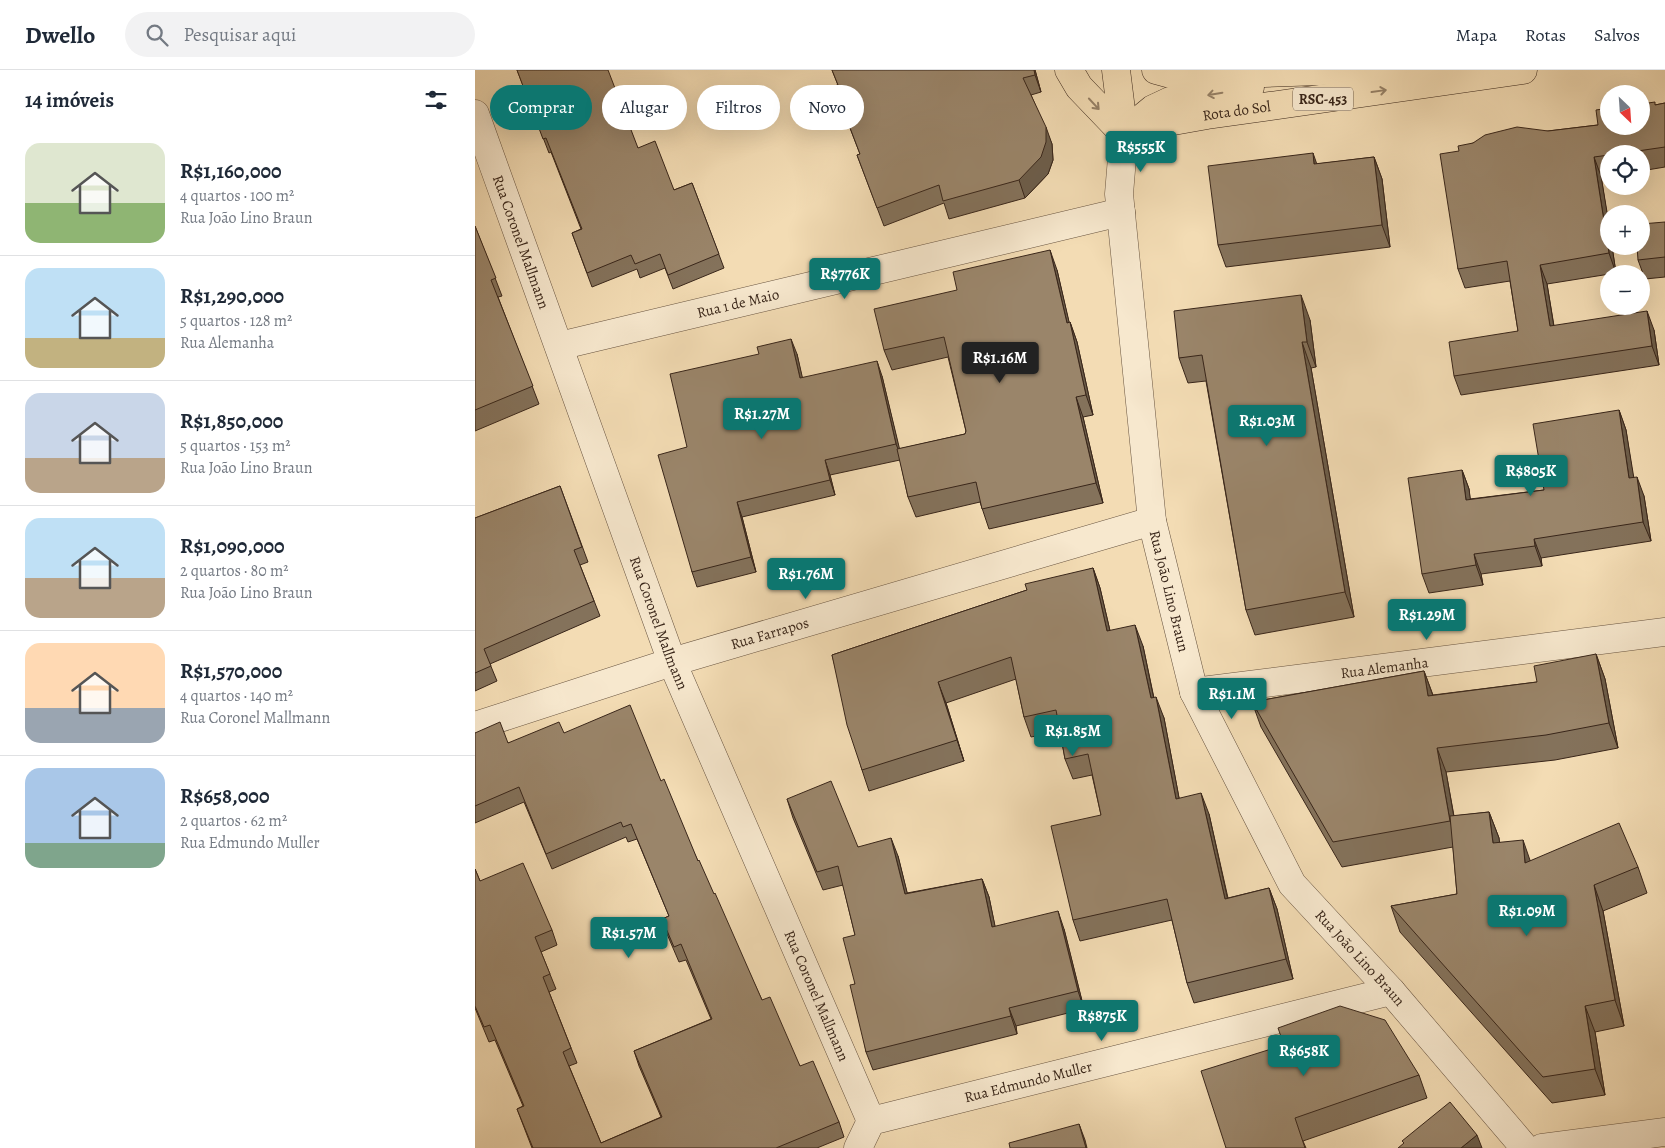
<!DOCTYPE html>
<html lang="pt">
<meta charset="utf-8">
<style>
body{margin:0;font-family:Alegreya,serif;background:#f2f2f3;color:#1f2937;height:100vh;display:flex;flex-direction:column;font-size:19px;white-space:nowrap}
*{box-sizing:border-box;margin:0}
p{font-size:16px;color:#747a83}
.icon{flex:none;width:28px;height:28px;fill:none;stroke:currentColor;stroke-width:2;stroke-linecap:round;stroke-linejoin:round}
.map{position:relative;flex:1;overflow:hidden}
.panel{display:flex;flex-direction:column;background:#fff;width:475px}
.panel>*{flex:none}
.guide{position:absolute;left:15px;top:15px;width:475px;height:45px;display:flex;gap:10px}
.needle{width:32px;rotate:155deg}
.buttons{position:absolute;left:1125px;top:15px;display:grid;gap:10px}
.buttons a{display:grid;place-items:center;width:50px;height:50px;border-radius:50%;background:#fff;box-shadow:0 5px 20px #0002;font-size:25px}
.price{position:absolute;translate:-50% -42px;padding:0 11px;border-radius:5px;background:#0f766e;color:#fff;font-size:16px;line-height:32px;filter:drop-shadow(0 1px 2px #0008)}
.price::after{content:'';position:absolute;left:50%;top:30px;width:15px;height:11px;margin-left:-8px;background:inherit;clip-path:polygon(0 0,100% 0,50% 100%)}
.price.active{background:#222;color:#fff}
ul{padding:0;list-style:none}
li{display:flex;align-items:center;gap:15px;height:125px;padding:0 25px}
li+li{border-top:1px solid #e0e1e3}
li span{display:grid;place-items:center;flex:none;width:140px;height:100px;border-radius:15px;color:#555}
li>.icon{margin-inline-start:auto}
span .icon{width:60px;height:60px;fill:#fffc;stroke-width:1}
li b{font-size:21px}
h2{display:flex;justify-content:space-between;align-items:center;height:60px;padding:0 25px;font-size:21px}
.pill{padding:0 18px;border-radius:22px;background:#fff;box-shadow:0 5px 20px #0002;font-size:18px;line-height:45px}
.pill.active{background:#0f766e;color:#fff}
header{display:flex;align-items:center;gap:30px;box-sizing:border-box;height:70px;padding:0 25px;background:#fff;border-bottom:1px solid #e0e1e3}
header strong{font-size:24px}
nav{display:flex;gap:28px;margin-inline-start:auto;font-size:18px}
.search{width:350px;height:45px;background:#f2f2f3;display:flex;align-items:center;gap:12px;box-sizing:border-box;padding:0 18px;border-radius:28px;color:#747a83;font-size:19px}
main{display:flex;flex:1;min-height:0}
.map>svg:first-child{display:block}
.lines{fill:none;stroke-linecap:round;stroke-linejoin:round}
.minor-casing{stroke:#685440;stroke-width:29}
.highway-casing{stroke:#39261a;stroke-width:29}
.minor{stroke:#f7e8ce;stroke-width:28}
.highway{stroke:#f3dcb4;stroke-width:28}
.wall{fill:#84725b;stroke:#39261a}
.shaded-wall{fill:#6c5d4a;stroke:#39261a}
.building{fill:#9a856a;stroke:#39261a}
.oneway{stroke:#968167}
.labels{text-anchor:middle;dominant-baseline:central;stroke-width:4.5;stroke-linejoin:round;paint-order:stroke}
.shield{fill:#f7e8ce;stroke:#726050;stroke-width:1}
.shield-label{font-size:14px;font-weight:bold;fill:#39261a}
.street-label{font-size:15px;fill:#39261a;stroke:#f7e8ce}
</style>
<header>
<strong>Dwello</strong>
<div class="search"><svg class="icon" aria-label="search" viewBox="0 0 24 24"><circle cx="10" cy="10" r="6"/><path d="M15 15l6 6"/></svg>Pesquisar aqui</div>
<nav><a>Mapa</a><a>Rotas</a><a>Salvos</a></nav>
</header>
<main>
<section class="panel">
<h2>14 imóveis<svg class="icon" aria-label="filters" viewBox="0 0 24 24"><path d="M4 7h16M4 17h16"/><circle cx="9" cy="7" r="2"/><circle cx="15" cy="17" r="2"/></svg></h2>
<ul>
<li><span style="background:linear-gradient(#dfe7d0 60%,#8fb573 0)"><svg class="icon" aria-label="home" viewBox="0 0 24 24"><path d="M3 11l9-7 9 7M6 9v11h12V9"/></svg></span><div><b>R$1,160,000</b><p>4 quartos · 100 m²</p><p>Rua João Lino Braun</p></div></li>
<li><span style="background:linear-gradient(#bfe0f5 70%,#c2b280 0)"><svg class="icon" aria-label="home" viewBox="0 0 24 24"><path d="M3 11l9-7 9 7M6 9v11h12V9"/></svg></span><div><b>R$1,290,000</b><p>5 quartos · 128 m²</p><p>Rua Alemanha</p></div></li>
<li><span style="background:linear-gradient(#c9d6e8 65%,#b9a48a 0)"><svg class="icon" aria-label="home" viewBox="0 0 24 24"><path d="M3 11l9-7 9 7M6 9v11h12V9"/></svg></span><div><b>R$1,850,000</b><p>5 quartos · 153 m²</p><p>Rua João Lino Braun</p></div></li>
<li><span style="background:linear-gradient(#bfe0f5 60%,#b9a48a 0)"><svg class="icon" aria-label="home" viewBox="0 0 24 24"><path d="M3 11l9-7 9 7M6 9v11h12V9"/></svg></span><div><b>R$1,090,000</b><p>2 quartos · 80 m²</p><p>Rua João Lino Braun</p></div></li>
<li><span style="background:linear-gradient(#ffd9b3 65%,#9aa5b1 0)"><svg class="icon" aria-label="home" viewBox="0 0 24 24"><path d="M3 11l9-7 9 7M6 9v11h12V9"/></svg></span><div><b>R$1,570,000</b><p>4 quartos · 140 m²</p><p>Rua Coronel Mallmann</p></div></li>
<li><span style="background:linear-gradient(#a9c7e8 75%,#7fa58c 0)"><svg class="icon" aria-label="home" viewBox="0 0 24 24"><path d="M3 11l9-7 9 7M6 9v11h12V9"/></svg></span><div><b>R$658,000</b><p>2 quartos · 62 m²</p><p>Rua Edmundo Muller</p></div></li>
</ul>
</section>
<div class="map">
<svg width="1190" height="1078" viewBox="0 0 1190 1078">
<rect width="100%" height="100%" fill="#f3dcb4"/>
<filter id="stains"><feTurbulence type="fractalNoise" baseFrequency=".004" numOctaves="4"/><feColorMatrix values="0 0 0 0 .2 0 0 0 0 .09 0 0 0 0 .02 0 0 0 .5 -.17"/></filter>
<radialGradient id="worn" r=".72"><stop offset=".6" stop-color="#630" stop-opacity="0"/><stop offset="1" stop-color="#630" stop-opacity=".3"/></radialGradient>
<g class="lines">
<defs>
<g id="minor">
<path id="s1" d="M0 44 197 592 396 1051"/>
<path id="s2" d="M649 64 644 124 677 451 719 622 817 814 916 921 1050 1078"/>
<path id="s3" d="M84 276 646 142"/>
<path id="s4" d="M719 622 1190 562"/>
<path id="s5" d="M0 656 197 592 677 451"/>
<path id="s6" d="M383 1078 396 1051 916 921"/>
<path d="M1067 1078 1190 1062"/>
</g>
<g id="highway">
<path d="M594 0 604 17 649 64"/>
<path d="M641 0 649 64"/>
<path d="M681 0 703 6 875 0H950"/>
<path d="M661 53 678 39 695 31 775 17"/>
<path id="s7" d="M649 64 687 53 732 45 1048 0"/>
</g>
</defs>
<!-- minor casing -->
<use href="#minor" class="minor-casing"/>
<!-- highway casing -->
<use href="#highway" class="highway-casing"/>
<!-- minor -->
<use href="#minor" class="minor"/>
<!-- highway -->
<use href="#highway" class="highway"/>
</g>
<!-- wall -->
<g class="wall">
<path d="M42 0 163 78 199 120 217 113 249 198 198 219 190 198 165 208 162 199 117 217 97 163 106 159 76 82 74 83Z"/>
<path d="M357 0H560L566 22 556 25 577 74 578 90 573 104 550 128 474 149 469 133 409 156 382 85 385 84 359 16 363 15Z"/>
<path d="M1190 33V97L1166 101V84H1134V105L1126 106 1141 203 1072 214 1079 256 1179 260 1184 295 986 325 979 306 1043 261 1035 211 990 218 983 199 984 81 998 73 1073 61 1123 55 1180 35Z"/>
<path d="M899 87 907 109 915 177 751 197 743 175 842 94Z"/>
<path d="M1190 152V207L1170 209 1163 190Z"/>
<path d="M0 156 27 226 23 227 64 334 0 361Z"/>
<path d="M582 200 594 253 595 252 602 272 618 345 608 347 628 433 514 459 505 432 441 447 433 427 425 390 355 405 360 425 267 447 281 502 222 517 217 502 212 377 322 284 327 308 407 306 424 379 490 364 491 361 473 287 417 300 409 280Z"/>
<path d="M835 250 841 297 836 298 879 547 780 565 771 540 731 311 713 313 704 288Z"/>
<path d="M1144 340 1151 360 1158 407 1169 426 1176 471 1066 488 1067 496 1006 504 1008 515 954 523 947 504 987 400 994 419 995 429 1069 420Z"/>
<path d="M85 416 113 492 105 495 125 546 15 594 22 611 0 621V448Z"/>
<path d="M618 498 625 518 635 561 668 576 679 628 689 648 704 728 734 744 753 828 794 818 802 839 818 909 719 933 712 913 697 850 605 871 598 850 626 745 617 705 598 709 590 689 585 661 556 667 549 647 541 609 471 633 489 691 394 721 387 700 357 585Z"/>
<path d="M1121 584 1130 609 1143 678 1080 690 971 702 979 746 1014 742 1024 768V772L1055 791 1163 797 1172 823 1128 841 1149 956 1120 962 1130 1025 1077 1033 925 862 916 836 982 824 978 777 867 797 786 657 777 632 949 601 958 625 1062 612Z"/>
<path d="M0 663 33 673 89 663 186 711 287 930 325 996 364 1052 369 1067 342 1078H57L42 1039 48 1036 20 970 14 972 0 938V799L5 811 77 860 82 875 66 882 81 919 74 922 102 993 94 996 126 1073 186 1047 164 996 159 981 236 949 211 890 204 892 192 864 187 849 194 846 162 769 153 772 151 767 77 799 49 732 0 753Z"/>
<path d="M312 729 383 777 423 786 432 823 507 809 514 827 520 857 589 859 609 939 541 956 542 964 398 1000 391 982 380 914V865L368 815 348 820 318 748Z"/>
<path d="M809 975 944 1005 952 1028 828 1071 831 1078H751Z"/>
</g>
<!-- shaded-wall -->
<g class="shaded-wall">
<path d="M559 0H560L566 22 560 5Z"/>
<path d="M571 57 577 74 578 90 573 104 550 128 544 110Z"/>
<path d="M838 83 846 106 839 94Z"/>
<path d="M899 87 907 109 915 177 907 155Z"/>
<path d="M1119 87 1126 106 1134 154V176H1137L1141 203 1134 183Z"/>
<path d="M575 180 582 200 599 273 592 253Z"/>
<path d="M1065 195 1072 214 1082 276 1075 256Z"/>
<path d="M826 225 835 250 841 297 832 272Z"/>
<path d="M1172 241 1179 260 1184 295 1177 276Z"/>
<path d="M595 252 602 272 618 345 611 325Z"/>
<path d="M316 269 322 284 331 323 325 308Z"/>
<path d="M827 272 836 298 879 547 870 522Z"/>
<path d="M402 291 407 306 427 389 421 374Z"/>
<path d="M601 327 608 347 628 433 621 413Z"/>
<path d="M1144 340 1151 360 1162 427 1154 408Z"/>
<path d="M350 390 355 405 360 425 355 410Z"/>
<path d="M987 400 994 419 998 449 991 430Z"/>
<path d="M1162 407 1169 426 1176 471 1168 452Z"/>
<path d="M262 432 267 447 281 502 276 487Z"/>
<path d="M1059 469 1066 488 1067 496 1060 476Z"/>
<path d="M999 484 1006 504 1008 515 1001 495Z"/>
<path d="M618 498 625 518 640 582 632 561Z"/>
<path d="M660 555 668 576 683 649 676 628Z"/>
<path d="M1121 584 1130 609 1143 678 1134 653Z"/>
<path d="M949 601 958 626H953Z"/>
<path d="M463 612 471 633 489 691 482 670Z"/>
<path d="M681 627 689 648 708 749 701 729Z"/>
<path d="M962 678 971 702 984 776 975 751Z"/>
<path d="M726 723 734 744 757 849 750 829Z"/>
<path d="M1014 742 1024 768 1028 799 1018 773Z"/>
<path d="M416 768 423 786 437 842 430 824Z"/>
<path d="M1048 770 1057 796 1050 793Z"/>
<path d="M507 809 514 827 524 875 517 857Z"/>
<path d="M1119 815 1128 841 1149 956 1140 930Z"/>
<path d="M794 818 802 839 818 909 811 889Z"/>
<path d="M583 841 589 859 609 939 603 921Z"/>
<path d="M1110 936 1120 962 1130 1025 1120 999Z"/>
<path d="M534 938 541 956 542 964 536 946Z"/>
<path d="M604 1054 610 1070 612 1078H611Z"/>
<path d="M1002 1065 1007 1078H986Z"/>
</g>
<!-- building -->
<g class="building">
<path d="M42 0H133L163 78 180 71 199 120 217 113 244 184 193 205 185 184 160 194 156 185 112 203 97 163 107 159 71 68 68 69Z"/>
<path d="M357 0H559L560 5 548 8 571 57V72L566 87 544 110 468 131 464 115 402 138 382 85 385 84 359 16 363 15Z"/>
<path d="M1180 32V35L1190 33V77L1142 84H1134V85L1119 87 1134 183 1065 195 1075 256 1172 241 1177 276 979 306 974 272 1043 261 1032 191 983 199 965 84 984 81 983 76 998 73 1010 65 1042 57 1073 61 1123 55 1121 40 1134 38V56H1166V34Z"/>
<path d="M838 83 839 94 899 87 907 155 743 175 733 96Z"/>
<path d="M1190 152V187L1163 190 1162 176H1166V154Z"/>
<path d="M0 156 21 208 16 210 58 316 0 340Z"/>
<path d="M575 180 592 253 595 252 611 325 601 327 621 413 507 439 501 412 433 427 422 379 490 364 491 361 469 267 409 280 399 239 482 220 478 202Z"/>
<path d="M826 225 832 272H827L870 522 771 540 727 285 704 288 699 241Z"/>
<path d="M316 269 325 308 402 291 421 374 350 390 355 410 262 432 276 487 217 502 183 385 212 377 195 304 284 284 282 277Z"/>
<path d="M1144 340 1154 408 1162 407 1168 452 1059 469 1060 476 999 484 1001 495 947 504 933 408 987 400 991 430 1069 420 1058 354Z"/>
<path d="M85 416 107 477 99 480 119 531 9 579 16 596 0 603V448Z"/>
<path d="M618 498 632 561 660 555 676 628 681 627 701 729 726 723 750 829 794 818 811 889 712 913 692 829 598 850 576 756 626 745 613 684 590 689 581 640 549 647 536 587 463 612 482 670 387 700 372 655 357 585 552 520 550 514Z"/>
<path d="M1121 584 1134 653 1071 665 962 678 975 751 858 772 777 632 949 601 953 626 1062 612 1059 596Z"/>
<path d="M155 635 186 711 189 709 223 791 224 790 239 824 240 823 287 930 295 927 325 996 338 991 364 1052 301 1078H58L42 1039 49 1036 15 955 9 957 0 936V799L5 811 48 793 77 860 60 867 75 904 68 907 96 978 88 982 126 1073 187 1047 159 981 237 949 206 874 199 877 187 849 194 846 156 754 148 757 146 752 71 784 44 717 0 736V663L25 652 33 673 84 652 89 663Z"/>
<path d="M356 711 383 777 416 768 430 824 507 809 517 857 583 841 603 921 534 938 536 946 391 982 375 915 380 914 368 868 380 865 363 796 342 802 312 729Z"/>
<path d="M1014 742 1018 773 1048 770 1050 793 1144 753 1163 797 1119 815 1140 930 1110 936 1120 999 1068 1007 916 836 982 824 975 746Z"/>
<path d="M865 936 910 950 944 1005 820 1048 830 1078H751L726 1001 809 975 803 958Z"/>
<path d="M975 1032 1002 1065 986 1078H923L929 1073 927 1071Z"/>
<path d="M604 1054 611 1078H535L534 1073Z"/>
</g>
<!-- one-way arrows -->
<defs><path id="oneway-shaft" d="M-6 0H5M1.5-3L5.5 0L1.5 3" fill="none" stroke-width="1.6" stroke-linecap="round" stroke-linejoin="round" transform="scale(1.25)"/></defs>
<g class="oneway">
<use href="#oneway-shaft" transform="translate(904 21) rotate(-8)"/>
<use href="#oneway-shaft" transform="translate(740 24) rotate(170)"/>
<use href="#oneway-shaft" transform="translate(619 34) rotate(47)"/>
</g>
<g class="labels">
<!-- shield labels -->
<rect class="shield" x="818" y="17.5" width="60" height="23" rx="4"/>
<g class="shield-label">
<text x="848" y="29">RSC-453</text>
</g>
<!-- street labels -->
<g class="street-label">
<text stroke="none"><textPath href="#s7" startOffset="115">Rota do Sol</textPath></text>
<text stroke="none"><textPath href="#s1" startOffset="136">Rua Coronel Mallmann</textPath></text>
<text stroke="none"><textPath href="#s3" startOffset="184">Rua 1 de Maio</textPath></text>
<text stroke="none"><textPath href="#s2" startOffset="461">Rua João Lino Braun</textPath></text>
<text stroke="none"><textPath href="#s1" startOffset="541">Rua Coronel Mallmann</textPath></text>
<text stroke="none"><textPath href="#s5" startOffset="309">Rua Farrapos</textPath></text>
<text stroke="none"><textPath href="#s4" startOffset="192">Rua Alemanha</textPath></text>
<text stroke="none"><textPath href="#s2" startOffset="881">Rua João Lino Braun</textPath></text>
<text stroke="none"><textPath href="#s1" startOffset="946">Rua Coronel Mallmann</textPath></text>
<text stroke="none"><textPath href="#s6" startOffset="192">Rua Edmundo Muller</textPath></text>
</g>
</g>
<rect width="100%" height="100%" filter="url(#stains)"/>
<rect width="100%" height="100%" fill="url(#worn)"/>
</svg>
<div class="buttons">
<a><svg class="needle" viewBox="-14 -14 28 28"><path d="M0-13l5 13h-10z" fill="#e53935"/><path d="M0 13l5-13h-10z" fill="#747a83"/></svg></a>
<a><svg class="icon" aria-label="locate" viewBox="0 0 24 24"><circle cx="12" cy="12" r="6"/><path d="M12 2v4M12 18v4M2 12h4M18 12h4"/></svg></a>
<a>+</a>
<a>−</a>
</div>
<b class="price" style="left:666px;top:103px">R$555K</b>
<b class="price" style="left:370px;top:230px">R$776K</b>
<b class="price active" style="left:525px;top:314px">R$1.16M</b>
<b class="price" style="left:287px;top:370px">R$1.27M</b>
<b class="price" style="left:792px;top:377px">R$1.03M</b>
<b class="price" style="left:1056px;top:427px">R$805K</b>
<b class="price" style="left:331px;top:530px">R$1.76M</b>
<b class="price" style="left:952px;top:571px">R$1.29M</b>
<b class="price" style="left:757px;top:650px">R$1.1M</b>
<b class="price" style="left:598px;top:687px">R$1.85M</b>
<b class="price" style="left:1052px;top:867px">R$1.09M</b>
<b class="price" style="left:154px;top:889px">R$1.57M</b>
<b class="price" style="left:627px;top:972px">R$875K</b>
<b class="price" style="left:829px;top:1007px">R$658K</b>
<div class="guide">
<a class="pill active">Comprar</a>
<a class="pill">Alugar</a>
<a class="pill">Filtros</a>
<a class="pill">Novo</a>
</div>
</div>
</main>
